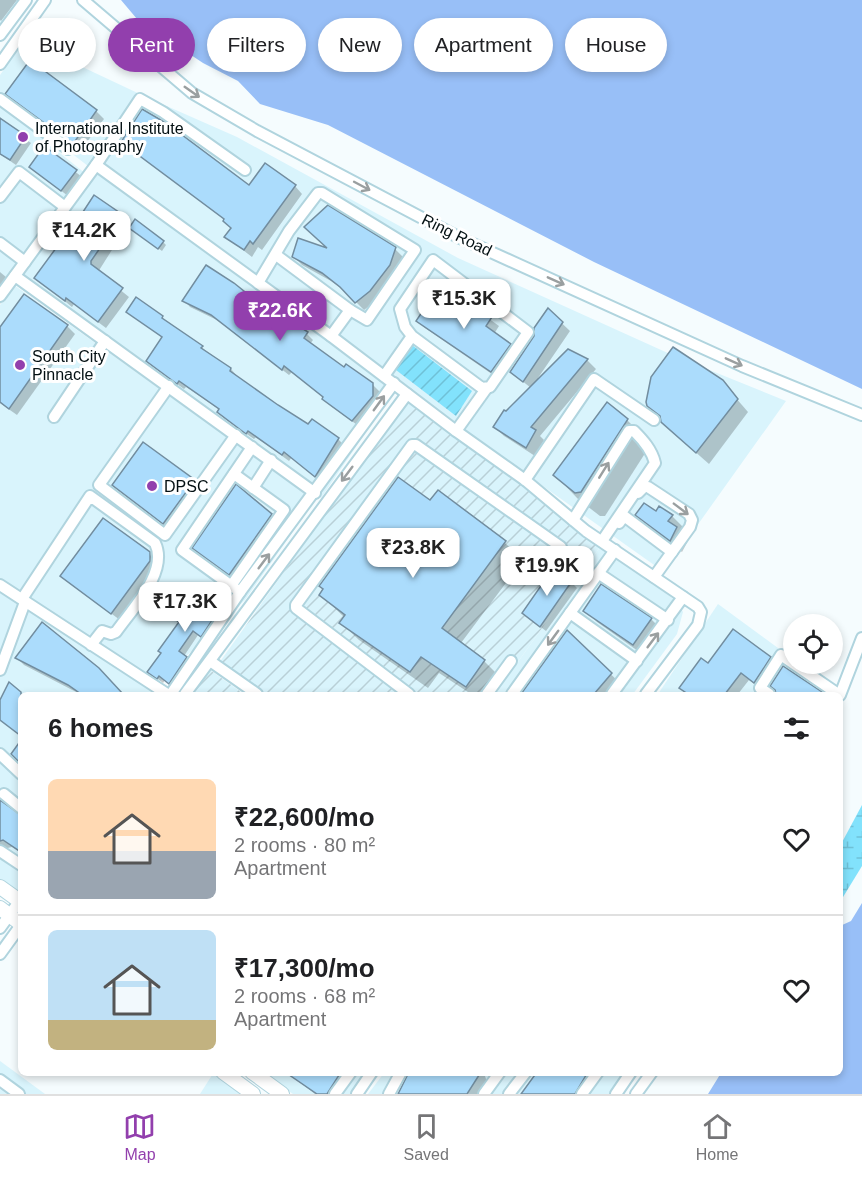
<!DOCTYPE html>
<meta charset="utf-8">
<style>
body{margin:0;font-family:Arial,sans-serif;background:#f2f2f2;color:#202124;height:100vh;display:flex;flex-direction:column;font-size:22px;white-space:nowrap}
*{box-sizing:border-box;margin:0}
p{font-size:20px;color:#757577}
.icon{flex:none;width:33px;height:33px;fill:none;stroke:currentColor;stroke-width:2;stroke-linecap:round;stroke-linejoin:round}
.map{position:relative;flex:1;overflow:hidden}
.drawer{position:absolute;left:18px;top:692px;width:825px;height:384px;display:flex;flex-direction:column;background:#fff;border-radius:9px;box-shadow:0 3px 9px #0003}
.drawer>*{flex:none}
.banner{position:absolute;left:18px;top:18px;width:826px;height:54px;display:flex;gap:12px}
.fabs{position:absolute;left:783px;top:614px;display:grid;gap:12px}
.fabs a{display:grid;place-items:center;width:60px;height:60px;border-radius:50%;background:#fff;box-shadow:0 3px 9px #0003;font-size:30px}
.price{position:absolute;translate:-50% -51px;padding:0 14px;border-radius:12px;background:#fff;color:#222;font-size:20px;line-height:39px;filter:drop-shadow(0 2px 3px #0008)}
.price::after{content:'';position:absolute;left:50%;top:36px;width:18px;height:14px;margin-left:-9px;background:inherit;clip-path:polygon(0 0,100% 0,50% 100%)}
.price.on{background:#923fad;color:#fff}
ul{padding:0;list-style:none}
li{display:flex;align-items:center;gap:18px;height:150px;padding:0 30px}
li+li{border-top:2px solid #e0e0e0}
li span{display:grid;place-items:center;flex:none;width:168px;height:120px;border-radius:9px;color:#555}
li>.icon{margin-inline-start:auto}
span .icon{width:72px;height:72px;fill:#fffc;stroke-width:1}
li b{font-size:26px}
h2{display:flex;justify-content:space-between;align-items:center;height:72px;padding:0 30px;font-size:26px}
.chip{padding:0 21px;border-radius:27px;background:#fff;box-shadow:0 3px 9px #0003;font-size:21px;line-height:54px}
.chip.on{background:#923fad;color:#fff}
.tab-bar{display:flex;justify-content:space-around;align-items:center;height:84px;border-top:2px solid #e0e0e0;background:#fff;font-size:16px;color:#757577}
.tab-bar a{display:grid;justify-items:center;gap:3px}
.tab-bar .on{color:#923fad}
.map>svg:first-child{display:block}
.built{fill:#d9f4fc}
.industrial{fill:url(#industrial-furrows)}
.wetland{fill:url(#wetland-marsh)}
.garden{fill:url(#garden-furrows)}
.water{fill:#98bff7}
.shadow{fill:#0003}
.building{fill:#abdcfc;stroke:#728d9f;stroke-width:1.5}
.lines{fill:none;stroke-linecap:round;stroke-linejoin:round}
.minor-casing{stroke:#b0d4de;stroke-width:14}
.major-casing{stroke:#b0d4de;stroke-width:16}
.minor{stroke:#fff;stroke-width:10}
.major{stroke:#fff;stroke-width:14}
.oneway{stroke:#9a9fa0}
.poi-dot{fill:#923fad;stroke:#fff;stroke-width:2}
.labels{text-anchor:middle;dominant-baseline:central;stroke-width:6;stroke-linejoin:round;paint-order:stroke}
.poi-label{font-size:16px;fill:#030f12;stroke:#fff;text-anchor:start}
.street-label{font-size:16px;fill:#030f12;stroke:#fff}
</style>
<div class="map">
<svg width="862" height="1094" viewBox="0 0 862 1094">
<defs>
<pattern id="industrial-furrows" width="10" height="10" patternUnits="userSpaceOnUse" patternTransform="scale(1.5)"><rect width="10" height="10" fill="#d9f4fc"/><path d="M-1 1l2-2M0 10L10 0M9 11l2-2" fill="none" stroke="#b9d0d7"/></pattern>
<pattern id="wetland-marsh" width="20" height="14" patternUnits="userSpaceOnUse" patternTransform="scale(1.5)"><rect width="20" height="14" fill="#82e2fc"/><path d="M1 5h8M5 5V1M11 12h8M15 12V8" fill="none" stroke="#6fc1d7"/></pattern>
<pattern id="garden-furrows" width="10" height="10" patternUnits="userSpaceOnUse" patternTransform="scale(1.5)"><rect width="10" height="10" fill="#82e2fc"/><path d="M-1 1l2-2M0 10L10 0M9 11l2-2" fill="none" stroke="#6fc1d7"/></pattern>
</defs>
<rect width="100%" height="100%" fill="#f5fcfe"/>
<!-- built -->
<g class="built">
<path d="M0 0H19L0 26Z"/>
<path d="M25 40 144 96 237 137 458 258 670 354 786 401 664 572 399 384 321 498 23 276 97 173 0 98V75Z"/>
<path d="M0 105 86 174 0 292Z"/>
<path d="M14 285 315 500 245 600 155 686 149 694H21V897L0 882V305Z"/>
<path d="M603 543 676 601 683 612 677 634 633 694H495Z"/>
<path d="M718 604 793 659 834 694H658Z"/>
<path d="M0 1061 45 1094H0Z"/>
<path d="M214 1072 244 1094H200Z"/>
<path d="M264 1073H368L352 1094H293Z"/>
<path d="M384 1073H627L611 1094H368Z"/>
</g>
<!-- industrial -->
<g class="industrial">
<path d="M406 401 603 543 495 694H265L219 663Z"/>
<path d="M210 670 244 694H192Z"/>
</g>
<!-- wetland -->
<path class="wetland" d="M862 805V866L840 902V846Z"/>
<!-- garden -->
<path class="garden" d="M412 345 472 391 456 416 396 370Z"/>
<!-- water -->
<g class="water">
<path d="M121 0H862V389L594 262 328 125 260 104 238 81 203 63 137 19Z"/>
<path d="M862 903V1094H708L721 1073 840 1072V926L851 921Z"/>
</g>
<!-- shadow -->
<g class="shadow">
<path d="M0 0H17L1 21 0 20Z"/>
<path d="M15 101 96 111 104 119 81 150Z"/>
<path d="M0 120 31 143 16 165 0 154Z"/>
<path d="M123 141 249 187 295 186 302 194 262 250 258 247 252 257 226 237 232 229 225 220Z"/>
<path d="M45 148 82 177 68 196 37 172Z"/>
<path d="M122 216 129 223 98 272 129 297 106 328 74 304 72 307 36 278 64 243Z"/>
<path d="M134 231 163 242 166 245 162 251Z"/>
<path d="M395 249 403 257 397 273 378 299 364 310 347 293 331 281 302 265 294 257 332 252Z"/>
<path d="M0 272 13 283 0 304Z"/>
<path d="M136 299 231 369 237 376V377L308 426 312 421 338 439 345 446 323 482 292 457 289 461 256 437 254 439 225 419 219 412 220 410 186 387 184 389 155 368 148 361 163 338 128 312Z"/>
<path d="M184 300 276 319 307 334 313 340 310 344 344 369 372 384 379 391V403L360 427 331 406 325 398 292 372 289 375 219 321 190 307Z"/>
<path d="M470 305 499 326 494 334 518 353 499 379 425 328 418 320 465 313Z"/>
<path d="M548 310 570 331 538 378 540 379 568 351 587 360 596 369 540 436 544 440 535 456 504 436 495 427 531 388 511 372 536 337Z"/>
<path d="M67 326 75 334 17 415 0 403V330Z"/>
<path d="M722 382 748 412 709 464 675 434 648 405Z"/>
<path d="M627 420 651 444 605 516H600L578 499 555 475Z"/>
<path d="M194 481 202 489 172 531 114 485Z"/>
<path d="M438 492 505 543 523 560 461 643 484 661 501 678 490 694H471L439 673 428 688 359 640 341 623 345 618 321 595 430 502Z"/>
<path d="M656 513 672 516 684 528 680 532 688 541 682 552 649 527 637 515Z"/>
<path d="M271 515 279 523 238 582 194 548Z"/>
<path d="M149 554 157 562V570L120 620 70 583Z"/>
<path d="M571 582 577 588 546 631 529 618Z"/>
<path d="M222 605 227 610 206 641 198 635 184 656 191 663 175 688 165 680 163 683 149 672 162 654Z"/>
<path d="M585 610 651 619 663 631 645 656 597 622Z"/>
<path d="M567 632 623 686 616 694H523Z"/>
<path d="M17 658 107 678 121 694H80L24 665Z"/>
<path d="M770 658 778 666 762 690 749 680 738 694H685L681 688 709 665Z"/>
<path d="M784 668 823 694H777Z"/>
<path d="M0 801 21 816V853L12 847 3 849 0 854Z"/>
<path d="M294 1072H355L340 1094H315L292 1076Z"/>
<path d="M410 1072H487L485 1076 487 1082 480 1094H399Z"/>
<path d="M538 1072H601L586 1094H523Z"/>
</g>
<!-- building -->
<g class="building">
<path d="M30 60 97 110 73 144 5 94Z"/>
<path d="M142 109 166 123 249 185 265 163 296 185 253 244 250 241 244 250 224 237 231 228 223 221 224 219 121 142Z"/>
<path d="M0 118 26 136 10 160 0 154Z"/>
<path d="M44 146 77 170 61 191 29 167Z"/>
<path d="M94 195 123 215 91 261V264L123 288 98 322 66 298 65 301 34 278 62 240 64 241Z"/>
<path d="M328 205 396 247 390 265 370 291 355 303 340 287 322 273 292 257 298 238 327 248 304 227Z"/>
<path d="M135 219 164 241 158 249 129 228Z"/>
<path d="M206 265 234 283 276 317 278 313 308 332 304 338 344 367 346 364 373 383V396L352 421 322 399 323 397 284 366 282 370 211 315 182 301Z"/>
<path d="M436 291 465 311 470 303 492 317 486 326 511 344 491 372 416 321Z"/>
<path d="M24 294 68 325 9 409 0 402V327Z"/>
<path d="M136 297 163 316 162 318 203 346 201 348 231 368 230 371 278 405 308 424 312 419 339 438 315 477 284 452 282 455 248 431 246 434 217 412 219 409 179 381 177 384 146 361 162 337 126 312Z"/>
<path d="M548 308 563 322 523 382 510 372 534 336V328Z"/>
<path d="M673 347 723 380 738 399 696 453 661 422 660 416 647 406 646 402 651 377Z"/>
<path d="M568 349 588 359 531 427 536 430 526 448 493 427 504 410 506 411Z"/>
<path d="M607 402 628 419 581 492 575 493 553 475Z"/>
<path d="M143 442 195 480 163 524 112 485Z"/>
<path d="M398 477 430 500 438 490 506 541 442 628 485 660 466 687 421 657 410 672 339 623 345 615 319 595 323 589 319 586Z"/>
<path d="M236 484 272 514 229 575 192 548Z"/>
<path d="M644 503 656 511 659 506 673 515 668 521 677 527 670 541 635 515Z"/>
<path d="M103 518 150 552V561L111 614 60 576Z"/>
<path d="M554 567 572 581 540 627 522 613Z"/>
<path d="M198 584 223 604 201 637 193 631 179 651 187 657 169 684 159 676 157 679 147 672 161 653 158 651 179 622 176 620 188 602 186 601Z"/>
<path d="M601 584 652 618 633 645 583 611Z"/>
<path d="M42 622 99 668 123 694H81L68 685 15 658Z"/>
<path d="M733 629 771 657 754 683 741 673 725 694H688L679 688 701 658 708 663Z"/>
<path d="M567 630 612 673 594 694H521Z"/>
<path d="M783 666 825 694H776L775 690 770 686Z"/>
<path d="M9 682 21 692V736L0 720V700Z"/>
<path d="M21 740V764L11 754Z"/>
<path d="M0 800 21 815V852L3 840 0 841Z"/>
<path d="M285 1072H341L327 1094H317Z"/>
<path d="M481 1072 467 1094H398L409 1072Z"/>
<path d="M537 1072H588L575 1094H521Z"/>
</g>
<g class="lines">
<defs>
<g id="minor">
<path d="M83 0 192 93 257 131 460 238 742 366 862 415"/>
<path d="M0 35 26 0"/>
<path d="M0 64 45 0"/>
<path d="M0 99 68 149"/>
<path d="M96 165 331 336 456 431 525 480 586 531 698 607 701 612 698 625 646 694"/>
<path d="M0 197 19 172 65 207"/>
<path d="M0 243 25 262"/>
<path d="M276 255 350 310 331 336"/>
<path d="M15 276 315 493"/>
<path d="M258 283 289 231 318 193H322L415 250 367 320 350 310"/>
<path d="M0 296 96 165 140 99 163 112 245 170"/>
<path d="M384 376 412 336 405 327 400 309 433 260 528 332 490 387 482 388 412 336"/>
<path d="M169 386 99 485 165 535 236 435"/>
<path d="M54 417 105 341"/>
<path d="M456 431 486 389"/>
<path d="M525 480 594 379 654 420"/>
<path d="M253 488 271 460"/>
<path d="M638 493 644 487H648L689 514 692 520 690 527 672 552"/>
<path d="M573 520 629 431H634C643 440 652 450 655 463L602 541"/>
<path d="M619 523 624 516 672 552 654 577"/>
<path d="M598 573 668 620"/>
<path d="M0 585 167 694"/>
<path d="M231 586 284 510 234 474"/>
<path d="M240 592 182 550 252 447"/>
<path d="M22 599 90 496 155 543C169 572 132 609 116 632L111 634 102 631 91 645"/>
<path d="M570 613 637 661"/>
<path d="M210 661 257 694"/>
<path d="M0 670 25 602"/>
<path d="M171 694 240 592 394 383"/>
<path d="M185 694 407 394"/>
<path d="M409 694 296 608V605L412 445H416L561 547"/>
<path d="M487 694 511 661"/>
<path d="M512 694 615 550"/>
<path d="M612 694 683 597"/>
<path d="M769 694 760 688 781 655 838 694"/>
<path d="M840 695 862 638"/>
<path d="M0 754 21 774"/>
<path d="M4 794 21 808"/>
<path d="M0 851 21 865"/>
<path d="M0 928 21 899"/>
<path d="M0 954 21 925"/>
<path d="M0 1080 19 1094"/>
<path d="M335 1094 351 1072"/>
<path d="M357 1094 372 1072"/>
<path d="M389 1094 401 1072"/>
<path d="M484 1094 500 1072"/>
<path d="M509 1094 526 1072"/>
<path d="M582 1094 598 1072"/>
<path d="M616 1094 631 1072"/>
<path d="M636 1094 652 1072"/>
</g>
<g id="major">
<path d="M0 887 21 902"/>
<path d="M0 908 21 924"/>
<path d="M223 1072 253 1094"/>
<path d="M252 1072 282 1094"/>
</g>
</defs>
<!-- minor casing -->
<use href="#minor" class="minor-casing"/>
<!-- major casing -->
<use href="#major" class="major-casing"/>
<!-- minor -->
<use href="#minor" class="minor"/>
<!-- major -->
<use href="#major" class="major"/>
</g>
<!-- one-way arrows -->
<defs><path id="oneway-shaft" d="M-6 0H5M1.5-3L5.5 0L1.5 3" fill="none" stroke-width="1.6" stroke-linecap="round" stroke-linejoin="round" transform="scale(1.5)"/></defs>
<g class="oneway">
<use href="#oneway-shaft" transform="translate(192 92) rotate(35)"/>
<use href="#oneway-shaft" transform="translate(362 186) rotate(28)"/>
<use href="#oneway-shaft" transform="translate(556 281) rotate(24)"/>
<use href="#oneway-shaft" transform="translate(734 362) rotate(24)"/>
<use href="#oneway-shaft" transform="translate(379 403) rotate(-54)"/>
<use href="#oneway-shaft" transform="translate(604 470) rotate(-58)"/>
<use href="#oneway-shaft" transform="translate(347 474) rotate(127)"/>
<use href="#oneway-shaft" transform="translate(681 509) rotate(37)"/>
<use href="#oneway-shaft" transform="translate(264 561) rotate(-53)"/>
<use href="#oneway-shaft" transform="translate(553 638) rotate(126)"/>
<use href="#oneway-shaft" transform="translate(653 640) rotate(-53)"/>
</g>
<!-- markers -->
<g class="poi-dot">
<circle cx="23" cy="137" r="6"/>
<circle cx="20" cy="365" r="6"/>
<circle cx="152" cy="486" r="6"/>
</g>
<g class="labels">
<!-- poi labels -->
<g class="poi-label">
<text x="35" y="128">International Institute<tspan x="35" dy="18">of Photography</tspan></text>
<text x="32" y="356">South City<tspan x="32" dy="18">Pinnacle</tspan></text>
<text x="164" y="486">DPSC</text>
</g>
<!-- street labels -->
<g class="street-label">
<text transform="translate(457 235) rotate(26)">Ring Road</text>
</g>
</g>
</svg>
<div class="fabs">
<a><svg class="icon" aria-label="locate" viewBox="0 0 24 24"><circle cx="12" cy="12" r="6"/><path d="M12 2v4M12 18v4M2 12h4M18 12h4"/></svg></a>
</div>
<b class="price" style="left:84px;top:262px">₹14.2K</b>
<b class="price" style="left:464px;top:330px">₹15.3K</b>
<b class="price on" style="left:280px;top:342px">₹22.6K</b>
<b class="price" style="left:413px;top:579px">₹23.8K</b>
<b class="price" style="left:547px;top:597px">₹19.9K</b>
<b class="price" style="left:185px;top:633px">₹17.3K</b>
<div class="banner">
<a class="chip">Buy</a>
<a class="chip on">Rent</a>
<a class="chip">Filters</a>
<a class="chip">New</a>
<a class="chip">Apartment</a>
<a class="chip">House</a>
</div>
<section class="drawer">
<h2>6 homes<svg class="icon" aria-label="filters" viewBox="0 0 24 24"><path d="M4 7h16M4 17h16"/><circle cx="9" cy="7" r="2"/><circle cx="15" cy="17" r="2"/></svg></h2>
<ul>
<li><span style="background:linear-gradient(#ffd9b3 60%,#9aa5b1 0)"><svg class="icon" aria-label="home" viewBox="0 0 24 24"><path d="M3 11l9-7 9 7M6 9v11h12V9"/></svg></span><div><b>₹22,600/mo</b><p>2 rooms · 80 m²</p><p>Apartment</p></div><svg class="icon" aria-label="heart" viewBox="0 0 24 24"><path d="M12 20l-8-8c-3-5 5-10 8-4 3-6 11-1 8 4z"/></svg></li>
<li><span style="background:linear-gradient(#bfe0f5 75%,#c2b280 0)"><svg class="icon" aria-label="home" viewBox="0 0 24 24"><path d="M3 11l9-7 9 7M6 9v11h12V9"/></svg></span><div><b>₹17,300/mo</b><p>2 rooms · 68 m²</p><p>Apartment</p></div><svg class="icon" aria-label="heart" viewBox="0 0 24 24"><path d="M12 20l-8-8c-3-5 5-10 8-4 3-6 11-1 8 4z"/></svg></li>
</ul>
</section>
</div>
<nav class="tab-bar">
<a class="on"><svg class="icon" aria-label="map" viewBox="0 0 24 24"><path d="M3 6l6-2 6 2 6-2v14l-6 2-6-2-6 2zM9 4v14M15 6v14"/></svg>Map</a>
<a><svg class="icon" aria-label="saved" viewBox="0 0 24 24"><path d="M7 4h10v16l-5-4-5 4z"/></svg>Saved</a>
<a><svg class="icon" aria-label="home" viewBox="0 0 24 24"><path d="M3 11l9-7 9 7M6 9v11h12V9"/></svg>Home</a>
</nav>
